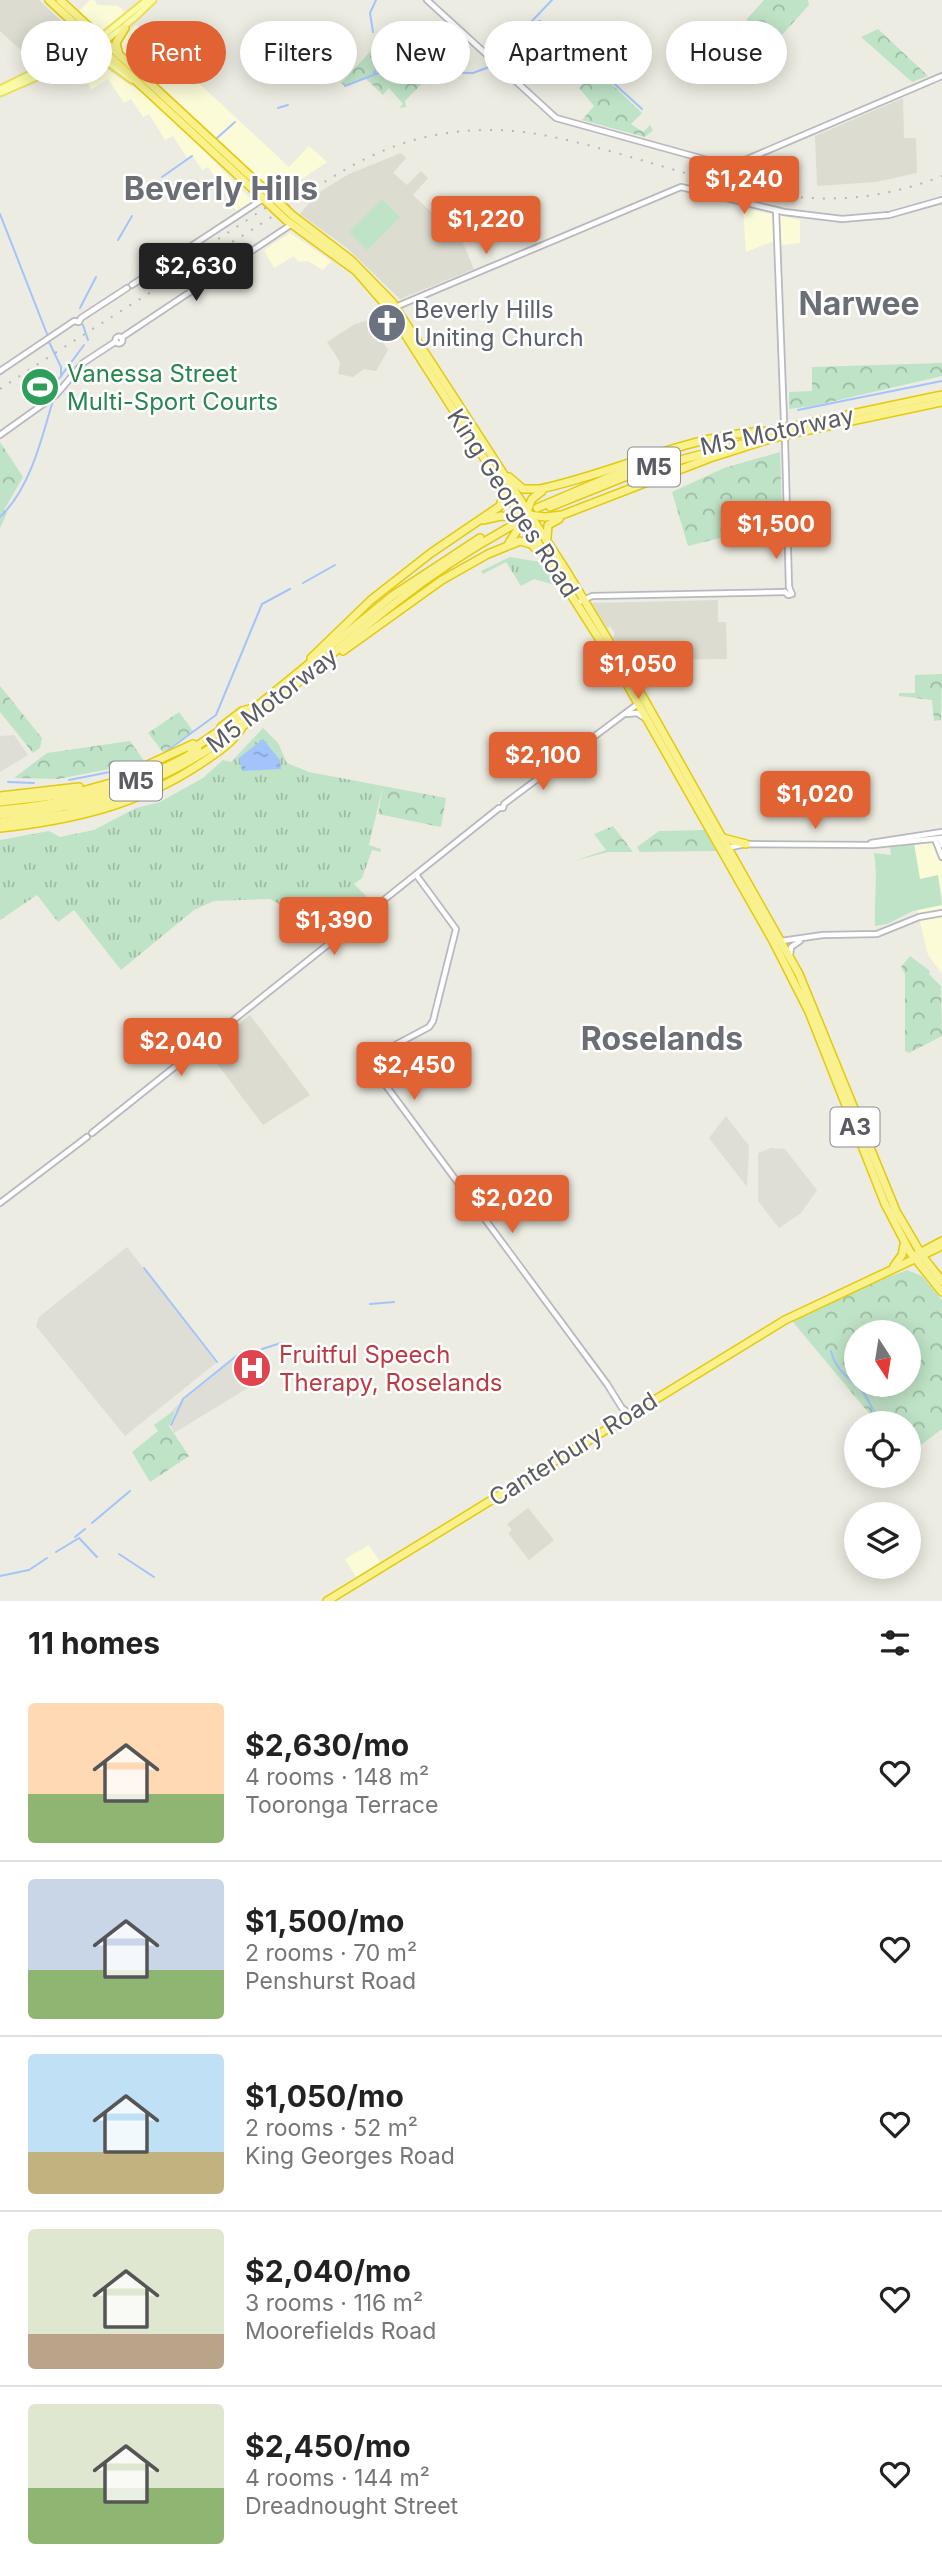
<!DOCTYPE html>
<meta charset="utf-8">
<style>
body{margin:0;font-family:Inter,sans-serif;background:#f2f2f2;color:#222;height:100vh;display:flex;flex-direction:column;font-size:26px;white-space:nowrap}
*{box-sizing:border-box;margin:0}
p{font-size:23px;color:#767676}
.icon{flex:none;width:38px;height:38px;fill:none;stroke:currentColor;stroke-width:2;stroke-linecap:round;stroke-linejoin:round}
.map{position:relative;height:1601px;overflow:hidden}
.details{display:flex;flex-direction:column;background:#fff;flex:1}
.details>*{flex:none}
.guide{position:absolute;left:21px;top:21px;width:901px;height:63px;display:flex;gap:14px}
.needle{width:46px;rotate:168deg}
.tools{position:absolute;left:844px;top:1320px;display:grid;gap:14px}
.tools a{display:grid;place-items:center;width:77px;height:77px;border-radius:50%;background:#fff;box-shadow:0 4px 18px #0003;font-size:35px}
.price{position:absolute;translate:-50% -60px;padding:0 16px;border-radius:7px;background:#e16233;color:#fff;font-size:23px;line-height:46px;filter:drop-shadow(0 2px 4px #0008)}
.price::after{content:'';position:absolute;left:50%;top:42px;width:21px;height:16px;margin-left:-10px;background:inherit;clip-path:polygon(0 0,100% 0,50% 100%)}
.price.on{background:#222;color:#fff}
ul{padding:0;list-style:none}
li{display:flex;align-items:center;gap:21px;height:175px;padding:0 28px}
li+li{border-top:2px solid #e0e0e0}
li span{display:grid;place-items:center;flex:none;width:196px;height:140px;border-radius:7px;color:#555}
li>.icon{margin-inline-start:auto}
span .icon{width:84px;height:84px;fill:#fffc;stroke-width:1}
li b{font-size:30px}
h2{display:flex;justify-content:space-between;align-items:center;height:84px;padding:0 28px;font-size:30px}
.tag{padding:0 24px;border-radius:32px;background:#fff;box-shadow:0 4px 18px #0003;font-size:24px;line-height:63px}
.tag.on{background:#e16233;color:#fff}
.map>svg:first-child{display:block}
.commercial{fill:#fcfbd7}
.industrial{fill:#deddd6}
.education{fill:#dcdcd0}
.grass{fill:url(#grass-tufts)}
.forest{fill:url(#forest-crowns);fill-rule:evenodd}
.garden{fill:#bfe3c6}
.water{fill:url(#water-ripples)}
.lines{fill:none;stroke-linecap:round;stroke-linejoin:round}
.stream{stroke:#a3c4fb;stroke-width:2}
.secondary-casing{stroke:#b8b9c0;stroke-width:8}
.primary-casing{stroke:#ebde5d;stroke-width:9}
.highway-casing{stroke:#e5ca0a;stroke-width:10}
.secondary{stroke:#fff;stroke-width:4.5}
.primary{stroke:#f9fba8;stroke-width:5}
.highway{stroke:#f8f18d;stroke-width:7}
.rail{stroke:#b5b5b6;stroke-width:2;stroke-dasharray:2 9;stroke-linecap:butt}
.highway-bridge-casing{stroke:#e5ca0a;stroke-width:10;stroke-linecap:butt}
.highway-bridge{stroke:#f8f18d;stroke-width:7}
.labels{text-anchor:middle;dominant-baseline:central;stroke-width:5;stroke-linejoin:round;paint-order:stroke}
.shield{fill:#fff;stroke:#8c8d91;stroke-width:2}
.shield-label{font-size:23px;font-weight:bold;fill:#5a5c62}
.worship-label{font-size:24px;fill:#5b616d;stroke:#fff;text-anchor:start}
.leisure-label{font-size:24px;fill:#27864d;stroke:#fff;text-anchor:start}
.street-label{font-size:24px;fill:#5a5c62;stroke:#fff}
.health-label{font-size:24px;fill:#be3a42;stroke:#fff;text-anchor:start}
.district-label{font-size:32px;font-weight:bold;fill:#6b6e74;stroke:#fff}
</style>
<div class="map">
<svg width="942" height="1601" viewBox="0 0 942 1601">
<defs>
<pattern id="grass-tufts" width="24" height="20" patternUnits="userSpaceOnUse" patternTransform="scale(1.75)"><rect width="24" height="20" fill="#bfe3c6"/><path d="M3 7l-1-3M5 7V3M7 7l1-3M15 17l-1-3M17 17v-4M19 17l1-3" fill="none" stroke="#9ebba4"/></pattern>
<pattern id="forest-crowns" width="20" height="18" patternUnits="userSpaceOnUse" patternTransform="scale(1.75)"><rect width="20" height="18" fill="#bfe3c6"/><path d="M2 6a3 3 0 1 1 6 0M12 15a3 3 0 1 1 6 0" fill="none" stroke="#9ebba4"/></pattern>
<pattern id="water-ripples" width="26" height="14" patternUnits="userSpaceOnUse" patternTransform="scale(1.75)"><rect width="26" height="14" fill="#a3c4fb"/><path d="M2 4q2-2 4 0t4 0M15 11q2-2 4 0t4 0" fill="none" stroke="#88a2cf"/></pattern>
</defs>
<rect width="100%" height="100%" fill="#edece2"/>
<!-- commercial -->
<g class="commercial">
<path d="M90 0H95L97 5 118 6 127 14 104 31H100L79 11Z"/>
<path d="M136 25 289 167 309 146 327 162 278 195 121 49 123 39Z"/>
<path d="M95 61 142 93 183 130 253 201 236 211 208 167 202 170 192 155 187 158 173 136 165 140 149 114 143 117 131 99 124 103 108 79 91 90 82 67Z"/>
<path d="M743 208 800 220V243L782 245 771 242 746 252Z"/>
<path d="M290 233 330 260 331 261 323 270 308 261 298 262 294 256 274 268 264 250Z"/>
<path d="M942 841V897L938 876 920 879 914 844Z"/>
<path d="M942 905V974L928 955 917 910Z"/>
<path d="M369 1545 380 1562 356 1577 345 1559Z"/>
</g>
<!-- industrial -->
<g class="industrial">
<path d="M14 735 28 755 0 772V736Z"/>
<path d="M726 1116 749 1146 747 1187 709 1138Z"/>
<path d="M771 1148 785 1149 817 1190 801 1213 779 1228 758 1201V1153Z"/>
<path d="M127 1247 216 1363 125 1436 36 1326 39 1317Z"/>
<path d="M249 1351 266 1377 174 1433 171 1426 178 1410H172L241 1353Z"/>
</g>
<!-- education -->
<g class="education">
<path d="M0 0H39L81 40 38 66 0 31Z"/>
<path d="M903 98 904 138H916L917 173 876 182 817 186 815 136Z"/>
<path d="M401 153 406 158 393 173 407 185 421 171 428 178 413 195 441 221 457 204 465 211 449 229 463 243 474 269 400 299 347 248 300 214 318 193 349 174Z"/>
<path d="M369 320 388 350 376 371 364 369 353 377 338 374 340 362 327 342 355 324Z"/>
<path d="M718 600V622H726L727 659 627 660 613 637 615 634 610 626 607 628 592 603Z"/>
<path d="M250 1015 310 1095 263 1125 206 1049Z"/>
<path d="M528 1508 554 1540 529 1560 508 1533 512 1530 507 1524Z"/>
</g>
<!-- grass -->
<g class="grass">
<path d="M510 557 540 562 558 586 534 579 521 586 506 562 483 574 481 571Z"/>
<path d="M263 728 278 743 287 763 309 772 383 786 369 845 381 849V852L372 850 362 878 354 884 373 903 331 936 313 922 270 899 214 901 194 910 121 970 74 910 58 922 37 895 0 920V840L49 831 60 837 94 830 136 808 160 802 203 778 223 760 231 762Z"/>
</g>
<!-- forest -->
<g class="forest">
<path d="M764 0H808L809 5 773 45 746 20Z"/>
<path d="M878 29 928 76 912 82 861 37Z"/>
<path d="M380 41 411 70 434 71 405 101 406 107 399 108 403 104 389 88 383 95 365 78 345 86 341 83Z"/>
<path d="M597 70 642 113 631 124 643 132 650 125 653 130 645 137 582 120 594 106 579 88Z"/>
<path d="M942 363V376L813 406 789 409V392L812 391V367Z"/>
<path d="M0 442 23 477 4 510 7 513 0 528Z"/>
<path d="M780 452 782 510 770 511 755 525 756 529 688 546 672 492 724 468Z"/>
<path d="M942 674 941 720 934 721 932 700 899 696V693H915V675Z"/>
<path d="M0 686 42 738 40 748 33 753 0 712Z"/>
<path d="M179 712 193 731 163 752 148 733Z"/>
<path d="M130 741 145 762 58 779 14 778 47 753Z"/>
<path d="M383 786 446 798 441 827 378 814Z"/>
<path d="M613 826 633 852H608L574 861 606 850 594 834Z"/>
<path d="M705 830 716 851 640 852 637 847 659 831Z"/>
<path d="M910 956 930 971 929 974 941 986 942 1036 909 1053 905 1051V974L901 967Z"/>
<path d="M907 1270 922 1276 942 1300V1429L908 1455V1423H877L793 1322 853 1290ZM856 1332H908V1384H856Z"/>
<path d="M176 1409 169 1426 189 1456 150 1482 132 1452 158 1431 154 1425Z"/>
</g>
<!-- garden -->
<g class="garden">
<path d="M382 199 400 217 367 250 349 232Z"/>
<path d="M914 844 920 879 938 875 942 905 913 911 887 924 875 926C874 901 878 878 874 853L891 855 890 847Z"/>
</g>
<!-- water -->
<path class="water" d="M263 739 280 760 281 769 242 771 239 758Z"/>
<g class="lines">
<!-- stream -->
<g class="stream">
<path d="M532 21 552 0"/>
<path d="M529 25 540 21 552 27 642 109"/>
<path d="M373 32 370 13 376 0"/>
<path d="M498 57 528 25"/>
<path d="M374 73 379 65 376 48"/>
<path d="M345 86 384 71 473 73 489 67"/>
<path d="M278 108 288 105"/>
<path d="M217 138 235 122"/>
<path d="M162 177 192 156"/>
<path d="M0 214 47 334"/>
<path d="M118 240 132 216"/>
<path d="M80 308 96 277"/>
<path d="M83 325 88 340"/>
<path d="M49 342 61 367V376"/>
<path d="M54 394 58 380 84 345"/>
<path d="M798 410 942 381"/>
<path d="M0 517C30 489 42 438 53 400"/>
<path d="M303 583 335 565"/>
<path d="M164 753 216 715 262 604 290 589"/>
<path d="M69 780 120 770"/>
<path d="M8 782 34 783"/>
<path d="M144 1268 217 1362"/>
<path d="M370 1304 394 1302"/>
<path d="M262 1349 281 1343"/>
<path d="M831 1351C836 1371 849 1377 862 1391 872 1403 871 1415 887 1421"/>
<path d="M171 1425 183 1399 240 1353 249 1350"/>
<path d="M92 1523 130 1491"/>
<path d="M75 1537 85 1529"/>
<path d="M56 1552 79 1538 97 1557"/>
<path d="M119 1554 154 1577"/>
<path d="M0 1576 29 1570 47 1558"/>
</g>
<defs>
<g id="secondary">
<path d="M427 0 556 118 718 163 726 168"/>
<path d="M713 195 719 173 724 169 942 76"/>
<path d="M776 210 784 421"/>
<path d="M132 285 263 199"/>
<path d="M393 308 681 187 784 212 842 219 889 215 942 200"/>
<circle cx="119" cy="340" r="3.5"/>
<path d="M121 338 292 224"/>
<path d="M0 371 74 321 79 322 81 318 127 288"/>
<path d="M0 435 56 395 83 363 115 342"/>
<path d="M785 441 789 587"/>
<path d="M785 592 788 595 792 594 789 587"/>
<path d="M577 603 592 596 785 592"/>
<path d="M627 714 637 713 645 718"/>
<path d="M940 838 942 845"/>
<path d="M935 839 942 857"/>
<path d="M871 843 942 832"/>
<path d="M726 848 746 844 873 845 942 838"/>
<path d="M417 876 456 929 433 1021 429 1027 367 1060 607 1384 622 1408 630 1414"/>
<path d="M781 941 823 935 877 934 919 917 942 913"/>
<path d="M790 955 791 947 800 941"/>
<path d="M92 1133 499 808H503L504 804 639 703"/>
<path d="M0 1203 87 1137"/>
</g>
<g id="primary">
<path d="M86 57 103 59 132 80"/>
<path d="M0 89 94 43 147 0"/>
<path d="M0 93C62 66 105 50 153 0"/>
</g>
<g id="highway">
<path d="M49 0 269 204"/>
<path d="M60 0 275 199"/>
<path d="M119 55 116 43 125 28"/>
<path d="M292 215 351 260 392 302 567 572 644 699 799 974 896 1211 923 1257 942 1281"/>
<path d="M286 220 356 271 389 309 619 670 773 941 809 1012 885 1204 910 1252 942 1292"/>
<path d="M795 426 942 395"/>
<path d="M795 433 942 402"/>
<path d="M509 477 523 489H540C617 473 693 432 772 431"/>
<path d="M550 507 642 470 741 444"/>
<path d="M537 508 626 470"/>
<path d="M527 511 532 499 542 491"/>
<path d="M529 515 545 517 562 515 710 458 773 438"/>
<path d="M483 520 501 516 523 518"/>
<path d="M547 537 548 525 559 519"/>
<path d="M509 543 523 521"/>
<path d="M343 651 442 580 488 554 520 541 531 544 537 550"/>
<path d="M311 658 371 600 431 553 500 506 504 492"/>
<path d="M221 727 242 711 253 708"/>
<path d="M223 734 392 596 480 538"/>
<path d="M191 750 225 727"/>
<path d="M128 774 193 744"/>
<path d="M0 796 79 787"/>
<path d="M0 802 71 794 136 776"/>
<path d="M0 810C71 804 137 786 198 750"/>
<path d="M0 815C59 811 116 799 169 772 254 729 320 660 395 603 433 573 473 547 515 524"/>
<path d="M0 822 65 814 150 787"/>
<path d="M0 828C73 820 138 805 200 764 215 754 231 744 241 729"/>
<path d="M723 838 746 844"/>
<path d="M916 1255 942 1241"/>
<path d="M894 1266 902 1255 904 1245"/>
<path d="M327 1601 785 1320 942 1246"/>
</g>
</defs>
<!-- secondary casing -->
<use href="#secondary" class="secondary-casing"/>
<!-- primary casing -->
<use href="#primary" class="primary-casing"/>
<!-- highway casing -->
<use href="#highway" class="highway-casing"/>
<!-- secondary -->
<use href="#secondary" class="secondary"/>
<!-- primary -->
<use href="#primary" class="primary"/>
<!-- highway -->
<use href="#highway" class="highway"/>
<!-- rail -->
<g class="rail">
<path d="M209 245 282 197"/>
<path d="M0 389C77 338 154 290 232 242 321 189 372 133 483 130 528 129 570 140 613 152 731 185 821 224 942 176"/>
</g>
<defs>
<g id="highway-bridge">
<path d="M275 199 292 215"/>
<path d="M269 204 286 220"/>
<path d="M772 431 795 426"/>
<path d="M773 438 795 433"/>
</g>
</defs>
<!-- highway-bridge casing -->
<use href="#highway-bridge" class="highway-bridge-casing"/>
<!-- highway-bridge -->
<use href="#highway-bridge" class="highway-bridge"/>
</g>
<!-- icons -->
<defs>
<symbol id="church-disc" viewBox="-11 -11 22 22"><circle r="9.5" fill="#6b7280" stroke="#fff"/><path d="M-1.2-6h2.4v3.5h3.3v2.4h-3.3V6h-2.4V-.1h-3.3v-2.4h3.3Z" fill="#fff"/></symbol>
<symbol id="stadium-disc" viewBox="-11 -11 22 22"><circle r="9.5" fill="#2e9e5b" stroke="#fff"/><path d="M0-5a6.5 5 0 1 0 0 10a6.5 5 0 1 0 0-10ZM-3.5-1.8h7v3.6h-7Z" fill="#fff"/></symbol>
<symbol id="hospital-disc" viewBox="-11 -11 22 22"><circle r="9.5" fill="#e0444e" stroke="#fff"/><path d="M-5-5h3v3.5h4V-5h3V5h-3V1.5h-4V5h-3Z" fill="#fff"/></symbol>
</defs>
<g fill-rule="evenodd">
<use href="#church-disc" x="365" y="301" width="44" height="44"/>
<use href="#stadium-disc" x="18" y="365" width="44" height="44"/>
<use href="#hospital-disc" x="230" y="1346" width="44" height="44"/>
</g>
<g class="labels">
<!-- shield labels -->
<g class="shield">
<rect x="628" y="447.5" width="52" height="39" rx="5"/>
<rect x="110" y="761.5" width="52" height="39" rx="5"/>
<rect x="830.5" y="1107.5" width="49" height="39" rx="5"/>
</g>
<g class="shield-label">
<text x="654" y="467">M5</text>
<text x="136" y="781">M5</text>
<text x="855" y="1127">A3</text>
</g>
<!-- worship labels -->
<g class="worship-label">
<text x="414" y="309">Beverly Hills<tspan x="414" dy="28">Uniting Church</tspan></text>
</g>
<!-- leisure labels -->
<g class="leisure-label">
<text x="67" y="373">Vanessa Street<tspan x="67" dy="28">Multi-Sport Courts</tspan></text>
</g>
<!-- street labels -->
<g class="street-label">
<text transform="translate(777 431) rotate(-12)">M5 Motorway</text>
<text transform="translate(513 503) rotate(57)">King Georges Road</text>
<text transform="translate(272 700) rotate(-37)">M5 Motorway</text>
<text transform="translate(573 1449) rotate(-32)">Canterbury Road</text>
</g>
<!-- health labels -->
<g class="health-label">
<text x="279" y="1354">Fruitful Speech<tspan x="279" dy="28">Therapy, Roselands</tspan></text>
</g>
<!-- district labels -->
<g class="district-label">
<text x="221" y="188">Beverly Hills</text>
<text x="859" y="303">Narwee</text>
<text x="662" y="1038">Roselands</text>
</g>
</g>
</svg>
<div class="tools">
<a><svg class="needle" viewBox="-14 -14 28 28"><path d="M0-13l5 13h-10z" fill="#e53935"/><path d="M0 13l5-13h-10z" fill="#767676"/></svg></a>
<a><svg class="icon" aria-label="locate" viewBox="0 0 24 24"><circle cx="12" cy="12" r="6"/><path d="M12 2v4M12 18v4M2 12h4M18 12h4"/></svg></a>
<a><svg class="icon" aria-label="layers" viewBox="0 0 24 24"><path d="M12 4l9 5-9 5-9-5zM3 14l9 5 9-5"/></svg></a>
</div>
<b class="price" style="left:744px;top:216px">$1,240</b>
<b class="price" style="left:486px;top:256px">$1,220</b>
<b class="price on" style="left:196px;top:303px">$2,630</b>
<b class="price" style="left:776px;top:561px">$1,500</b>
<b class="price" style="left:638px;top:701px">$1,050</b>
<b class="price" style="left:543px;top:792px">$2,100</b>
<b class="price" style="left:815px;top:831px">$1,020</b>
<b class="price" style="left:334px;top:957px">$1,390</b>
<b class="price" style="left:181px;top:1078px">$2,040</b>
<b class="price" style="left:414px;top:1102px">$2,450</b>
<b class="price" style="left:512px;top:1235px">$2,020</b>
<div class="guide">
<a class="tag">Buy</a>
<a class="tag on">Rent</a>
<a class="tag">Filters</a>
<a class="tag">New</a>
<a class="tag">Apartment</a>
<a class="tag">House</a>
</div>
</div>
<section class="details">
<h2>11 homes<svg class="icon" aria-label="filters" viewBox="0 0 24 24"><path d="M4 7h16M4 17h16"/><circle cx="9" cy="7" r="2"/><circle cx="15" cy="17" r="2"/></svg></h2>
<ul>
<li><span style="background:linear-gradient(#ffd9b3 65%,#8fb573 0)"><svg class="icon" aria-label="home" viewBox="0 0 24 24"><path d="M3 11l9-7 9 7M6 9v11h12V9"/></svg></span><div><b>$2,630/mo</b><p>4 rooms · 148 m²</p><p>Tooronga Terrace</p></div><svg class="icon" aria-label="heart" viewBox="0 0 24 24"><path d="M12 20l-8-8c-3-5 5-10 8-4 3-6 11-1 8 4z"/></svg></li>
<li><span style="background:linear-gradient(#c9d6e8 65%,#8fb573 0)"><svg class="icon" aria-label="home" viewBox="0 0 24 24"><path d="M3 11l9-7 9 7M6 9v11h12V9"/></svg></span><div><b>$1,500/mo</b><p>2 rooms · 70 m²</p><p>Penshurst Road</p></div><svg class="icon" aria-label="heart" viewBox="0 0 24 24"><path d="M12 20l-8-8c-3-5 5-10 8-4 3-6 11-1 8 4z"/></svg></li>
<li><span style="background:linear-gradient(#bfe0f5 70%,#c2b280 0)"><svg class="icon" aria-label="home" viewBox="0 0 24 24"><path d="M3 11l9-7 9 7M6 9v11h12V9"/></svg></span><div><b>$1,050/mo</b><p>2 rooms · 52 m²</p><p>King Georges Road</p></div><svg class="icon" aria-label="heart" viewBox="0 0 24 24"><path d="M12 20l-8-8c-3-5 5-10 8-4 3-6 11-1 8 4z"/></svg></li>
<li><span style="background:linear-gradient(#dfe7d0 75%,#b9a48a 0)"><svg class="icon" aria-label="home" viewBox="0 0 24 24"><path d="M3 11l9-7 9 7M6 9v11h12V9"/></svg></span><div><b>$2,040/mo</b><p>3 rooms · 116 m²</p><p>Moorefields Road</p></div><svg class="icon" aria-label="heart" viewBox="0 0 24 24"><path d="M12 20l-8-8c-3-5 5-10 8-4 3-6 11-1 8 4z"/></svg></li>
<li><span style="background:linear-gradient(#dfe7d0 60%,#8fb573 0)"><svg class="icon" aria-label="home" viewBox="0 0 24 24"><path d="M3 11l9-7 9 7M6 9v11h12V9"/></svg></span><div><b>$2,450/mo</b><p>4 rooms · 144 m²</p><p>Dreadnought Street</p></div><svg class="icon" aria-label="heart" viewBox="0 0 24 24"><path d="M12 20l-8-8c-3-5 5-10 8-4 3-6 11-1 8 4z"/></svg></li>
</ul>
</section>
